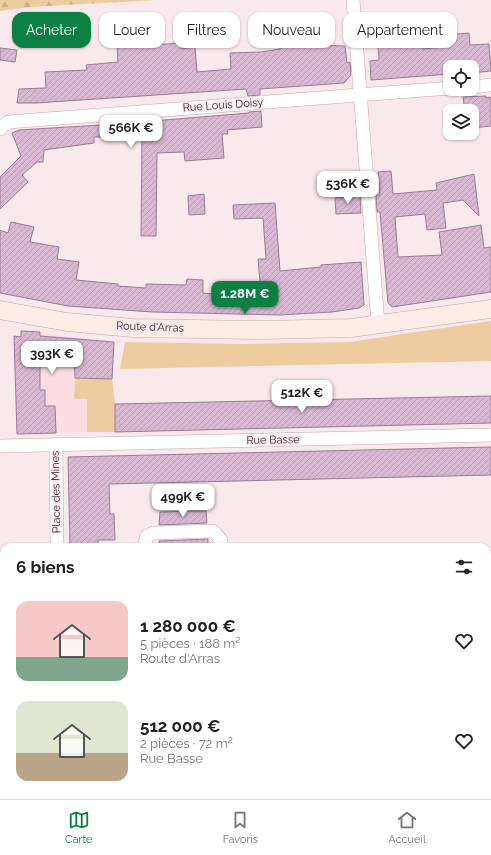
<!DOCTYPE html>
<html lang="fr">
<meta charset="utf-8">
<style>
body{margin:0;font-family:Raleway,sans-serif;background:#f6f6f6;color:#202124;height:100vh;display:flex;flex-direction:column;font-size:15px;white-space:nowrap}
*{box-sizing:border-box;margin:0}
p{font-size:13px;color:#757577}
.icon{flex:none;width:22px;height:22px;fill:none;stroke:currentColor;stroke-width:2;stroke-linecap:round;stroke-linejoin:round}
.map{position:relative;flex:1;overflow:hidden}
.panel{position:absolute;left:0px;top:543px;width:491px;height:256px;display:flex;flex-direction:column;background:#fff;border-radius:12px 12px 0 0;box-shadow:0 1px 3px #0004}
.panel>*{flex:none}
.hud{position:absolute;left:12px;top:12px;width:467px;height:36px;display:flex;gap:8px}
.controls{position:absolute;left:443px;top:60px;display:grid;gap:8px}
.controls a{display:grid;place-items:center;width:36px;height:36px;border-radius:8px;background:#fff;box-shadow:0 1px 3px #0004;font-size:20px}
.price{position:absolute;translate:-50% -34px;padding:0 9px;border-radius:8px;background:#fff;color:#222;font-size:13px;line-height:26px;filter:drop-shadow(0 1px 2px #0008)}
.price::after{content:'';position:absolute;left:50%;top:24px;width:12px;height:9px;margin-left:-6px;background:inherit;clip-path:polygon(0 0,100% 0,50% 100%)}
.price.active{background:#0b8043;color:#fff}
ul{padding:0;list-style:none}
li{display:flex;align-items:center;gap:12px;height:100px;padding:0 16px}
li span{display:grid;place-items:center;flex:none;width:112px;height:80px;border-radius:12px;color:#555}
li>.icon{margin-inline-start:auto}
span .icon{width:48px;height:48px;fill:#fffc;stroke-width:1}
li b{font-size:17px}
h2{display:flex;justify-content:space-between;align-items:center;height:48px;padding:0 16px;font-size:17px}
.chip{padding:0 14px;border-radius:12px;background:#fff;box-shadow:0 1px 3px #0004;font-size:14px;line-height:36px}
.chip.active{background:#0b8043;color:#fff}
.menu{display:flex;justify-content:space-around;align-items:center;height:56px;border-top:1px solid #e0e0e0;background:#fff;font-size:11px;color:#757577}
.menu a{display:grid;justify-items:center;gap:2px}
.menu .active{color:#0b8043}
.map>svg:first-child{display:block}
.built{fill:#fcdee2}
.green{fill:#edcca0}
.forest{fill:url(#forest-firs)}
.building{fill:url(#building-hatch);stroke:#997c92}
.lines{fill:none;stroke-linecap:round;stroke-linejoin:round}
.minor-casing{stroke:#caa3a9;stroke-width:14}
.secondary-casing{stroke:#caa3a9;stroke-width:19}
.minor{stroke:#fff;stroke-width:13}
.secondary{stroke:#ffece6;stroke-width:18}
.labels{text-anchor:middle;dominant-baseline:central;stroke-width:3.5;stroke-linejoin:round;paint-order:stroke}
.street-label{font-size:11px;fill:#3a2b2d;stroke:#fae9ec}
</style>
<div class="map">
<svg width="491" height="799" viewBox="0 0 491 799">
<defs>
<pattern id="forest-firs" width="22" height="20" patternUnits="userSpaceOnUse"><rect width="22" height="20" fill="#edcca0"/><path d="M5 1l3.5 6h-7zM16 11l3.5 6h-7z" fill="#ccaf8a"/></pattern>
<pattern id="building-hatch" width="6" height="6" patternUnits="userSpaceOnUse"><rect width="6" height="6" fill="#d8b9d1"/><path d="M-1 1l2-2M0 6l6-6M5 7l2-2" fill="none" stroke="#ba9fb4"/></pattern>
</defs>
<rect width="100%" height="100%" fill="#fae9ec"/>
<!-- built -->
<path class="built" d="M21 331 40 332 74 338V399H87V432L36 434V407H16L14 336 21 337Z"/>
<!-- green -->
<g class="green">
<path d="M491 321V361L120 369 125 342 244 344 349 342Z"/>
<path d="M75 378 112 379 115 404V432H87V399H74Z"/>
<rect x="0" y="710" width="4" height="58"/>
</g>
<!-- forest -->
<path class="forest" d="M0 0H157L29 7 0 11Z"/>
<!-- building -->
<g class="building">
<path d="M421 33 422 49 446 47 445 35 469 33 470 45 489 44 491 71 472 73V67H450V74L371 80 370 61 379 60 378 46 402 44 401 35Z"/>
<path d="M152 39V45L181 43V49L195 47 197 72 231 69 230 53 261 52 280 49V47L314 45 345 46 347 63 350 62 351 75 344 83 260 89V95L248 96 246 89 36 103H17L19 89 46 88 45 72 87 70 86 65 118 62 117 46H122L121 40Z"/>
<path d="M0 48 17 50 15 62 0 60Z"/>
<path d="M486 96V98L491 97V126L472 128V111H465L463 97Z"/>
<path d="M261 111 262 127 227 130 228 134H222L224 158 185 161 184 152 157 153 156 236H141L142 137H94V143L44 150 43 162H37L22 175 28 182 0 209V177L21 156 12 133 19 130 117 124 249 113V112Z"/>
<path d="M391 171 393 194 437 190 436 183 474 174 479 216 463 200 443 203 446 228 427 230 425 214 395 217 398 257 442 255 439 232 481 225 484 248 491 247V292L392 307 388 303 380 212H377L376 195H380L378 172Z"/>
<path d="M204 194 205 214 189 215 188 196Z"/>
<path d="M360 196 361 213 336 214 335 198Z"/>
<path d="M275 203 280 271 321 267V265L361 262 364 305 359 308 332 312 280 315 152 312 68 306 0 293V230L8 233 11 222 34 227 30 242 59 247 57 259 79 262 76 280 118 284V286L146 288V284L186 285 187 279 203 280V293L212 294V299L246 298 245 283 260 282 258 259H266L263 218 234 219 233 205Z"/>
<path d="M21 331 40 332V336L114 342 112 379 75 378 74 354 40 353V390H45V406H55L56 433 17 434 14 336 21 337Z"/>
<path d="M491 396V423L115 432V404Z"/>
<path d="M491 447V475L109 484 110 514H114L115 540H98V547H70L68 457Z"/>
<path d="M194 511H206L207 523 159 525 160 512Z"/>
<path d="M208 539V544H203V547H163V545H159V541Z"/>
</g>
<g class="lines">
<defs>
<g id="minor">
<path d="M353 0 378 324"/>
<path d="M472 87 491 85"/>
<path d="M0 129 8 122 450 88"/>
<path d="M0 446 491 435"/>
<path d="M56 446 57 547"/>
<path d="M144 547 147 536 153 533 213 531 221 540V547"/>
<path d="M487 607H491"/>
<path d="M0 614H4"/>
<path d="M126 799 127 795"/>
</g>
<path id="secondary" d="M0 310 67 322 133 328 262 330 351 328 491 309"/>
</defs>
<!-- minor casing -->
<use href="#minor" class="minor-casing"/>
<!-- secondary casing -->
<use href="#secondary" class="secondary-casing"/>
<!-- minor -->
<use href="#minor" class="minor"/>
<!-- secondary -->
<use href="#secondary" class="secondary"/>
</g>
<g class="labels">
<!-- street labels -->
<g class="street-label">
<text transform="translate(223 105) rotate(-4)">Rue Louis Doisy</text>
<text transform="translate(150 327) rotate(2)">Route d'Arras</text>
<text transform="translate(273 440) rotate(-1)">Rue Basse</text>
<text transform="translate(56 492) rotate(-91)">Place des Mines</text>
</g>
</g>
</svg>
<div class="controls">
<a><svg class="icon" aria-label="locate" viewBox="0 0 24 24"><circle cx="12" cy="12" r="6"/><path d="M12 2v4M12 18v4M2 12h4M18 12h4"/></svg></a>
<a><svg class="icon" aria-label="layers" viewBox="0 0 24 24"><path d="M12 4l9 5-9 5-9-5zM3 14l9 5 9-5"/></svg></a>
</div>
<b class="price" style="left:131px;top:149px">566K €</b>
<b class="price" style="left:348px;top:205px">536K €</b>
<b class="price active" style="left:245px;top:315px">1.28M €</b>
<b class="price" style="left:52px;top:375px">393K €</b>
<b class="price" style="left:302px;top:414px">512K €</b>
<b class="price" style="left:183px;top:518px">499K €</b>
<div class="hud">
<a class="chip active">Acheter</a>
<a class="chip">Louer</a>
<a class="chip">Filtres</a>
<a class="chip">Nouveau</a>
<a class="chip">Appartement</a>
</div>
<section class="panel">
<h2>6 biens<svg class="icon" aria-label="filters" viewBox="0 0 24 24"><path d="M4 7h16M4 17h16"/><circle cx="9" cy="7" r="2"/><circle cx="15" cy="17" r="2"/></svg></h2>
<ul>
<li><span style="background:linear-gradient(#f6c9c9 70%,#7fa58c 0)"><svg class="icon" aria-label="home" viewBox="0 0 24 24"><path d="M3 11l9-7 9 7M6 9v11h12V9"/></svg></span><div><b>1 280 000 €</b><p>5 pièces · 188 m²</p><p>Route d'Arras</p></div><svg class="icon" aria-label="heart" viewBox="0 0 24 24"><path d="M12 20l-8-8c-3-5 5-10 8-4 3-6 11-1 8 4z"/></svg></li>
<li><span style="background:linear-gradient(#dfe7d0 65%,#b9a48a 0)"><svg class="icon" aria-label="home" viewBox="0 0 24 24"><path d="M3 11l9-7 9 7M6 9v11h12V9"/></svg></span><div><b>512 000 €</b><p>2 pièces · 72 m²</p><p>Rue Basse</p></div><svg class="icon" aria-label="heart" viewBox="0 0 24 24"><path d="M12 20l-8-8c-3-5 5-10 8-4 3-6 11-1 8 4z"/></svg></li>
</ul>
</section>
</div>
<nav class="menu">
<a class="active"><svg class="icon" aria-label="map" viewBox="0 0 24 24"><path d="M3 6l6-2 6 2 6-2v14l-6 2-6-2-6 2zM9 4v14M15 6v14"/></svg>Carte</a>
<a><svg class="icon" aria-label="saved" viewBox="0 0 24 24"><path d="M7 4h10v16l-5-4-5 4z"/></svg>Favoris</a>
<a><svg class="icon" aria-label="home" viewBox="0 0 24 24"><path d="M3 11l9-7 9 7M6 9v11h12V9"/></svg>Accueil</a>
</nav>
